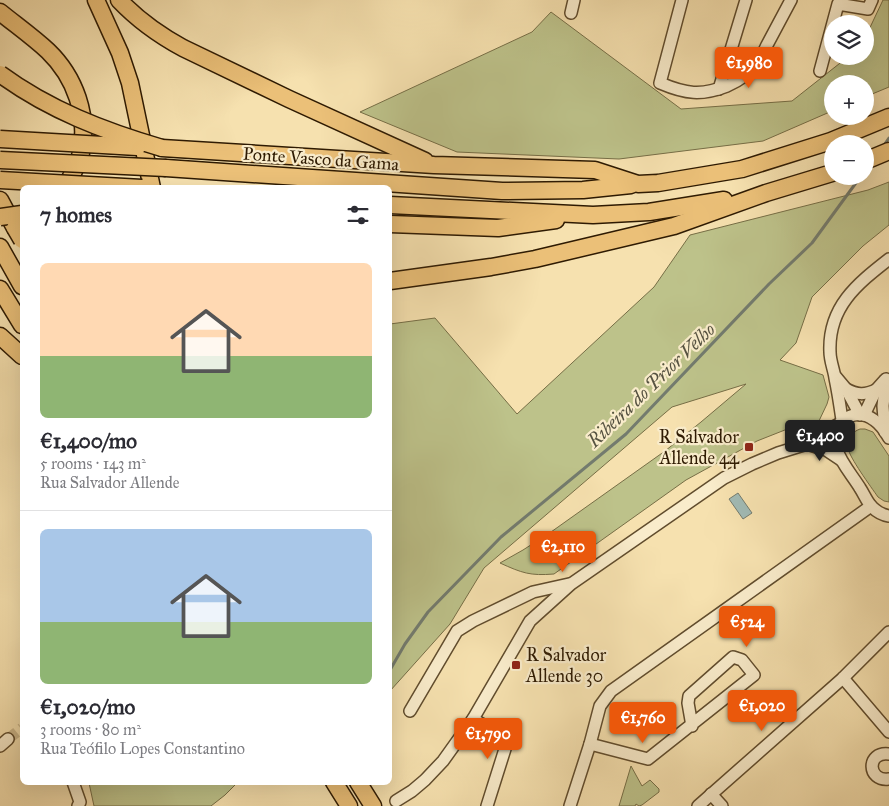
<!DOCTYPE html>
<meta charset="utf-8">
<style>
body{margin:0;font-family:"IM FELL Great Primer",serif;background:#f2f2f3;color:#2b2b33;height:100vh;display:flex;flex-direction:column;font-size:19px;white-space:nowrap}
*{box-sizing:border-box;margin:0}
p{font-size:16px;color:#7c7c81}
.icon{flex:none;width:28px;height:28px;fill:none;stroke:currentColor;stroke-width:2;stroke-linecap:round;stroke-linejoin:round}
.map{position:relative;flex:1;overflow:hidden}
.details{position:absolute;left:20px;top:185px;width:372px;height:600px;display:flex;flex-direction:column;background:#fff;border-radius:8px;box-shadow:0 5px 20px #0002}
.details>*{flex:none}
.tools{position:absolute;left:824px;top:15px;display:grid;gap:10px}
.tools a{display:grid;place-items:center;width:50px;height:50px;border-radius:50%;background:#fff;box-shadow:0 5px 20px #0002;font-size:25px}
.price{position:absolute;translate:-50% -42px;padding:0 11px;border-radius:5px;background:#ea580c;color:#fff;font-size:16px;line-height:32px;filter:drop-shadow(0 1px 2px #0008)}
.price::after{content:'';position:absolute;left:50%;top:30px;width:15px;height:11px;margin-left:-8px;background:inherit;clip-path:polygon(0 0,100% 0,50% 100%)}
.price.on{background:#222;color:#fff}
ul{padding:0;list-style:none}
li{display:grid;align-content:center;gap:10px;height:265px;padding:0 20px}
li+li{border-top:1px solid #e1e1e2}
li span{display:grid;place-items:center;height:155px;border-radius:8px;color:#555}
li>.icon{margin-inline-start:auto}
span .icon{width:90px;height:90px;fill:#fffc;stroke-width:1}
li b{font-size:21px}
h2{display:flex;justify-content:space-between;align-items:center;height:60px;padding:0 20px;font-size:21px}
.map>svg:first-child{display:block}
.green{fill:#bdc28a;stroke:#766e46}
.water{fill:#a1bbb6;stroke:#737b6e}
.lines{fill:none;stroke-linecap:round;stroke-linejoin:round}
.stream{stroke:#737b6e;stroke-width:3}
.minor-tunnel{stroke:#ceb98c;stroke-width:11;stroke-dasharray:11 5.5;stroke-linecap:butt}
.minor-casing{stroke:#604c2d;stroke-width:14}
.highway-casing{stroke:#2e1a02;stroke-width:19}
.minor{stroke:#f9eccb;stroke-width:11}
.highway{stroke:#ebc078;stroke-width:16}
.highway-bridge-casing{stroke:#2e1a02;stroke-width:19;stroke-linecap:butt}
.highway-bridge{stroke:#ebc078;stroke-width:16}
.poi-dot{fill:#8f2418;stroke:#f9eccb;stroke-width:2}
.labels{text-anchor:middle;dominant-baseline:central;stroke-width:4.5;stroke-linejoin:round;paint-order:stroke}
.street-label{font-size:18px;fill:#2e1a02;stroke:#f9eccb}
.poi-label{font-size:18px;fill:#2e1a02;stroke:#f9eccb;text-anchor:end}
.water-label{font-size:19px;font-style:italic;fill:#565241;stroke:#f9eccb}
</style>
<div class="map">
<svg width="889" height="806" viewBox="0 0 889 806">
<rect width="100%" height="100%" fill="#f6e1af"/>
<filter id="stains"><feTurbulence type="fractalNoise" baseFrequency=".004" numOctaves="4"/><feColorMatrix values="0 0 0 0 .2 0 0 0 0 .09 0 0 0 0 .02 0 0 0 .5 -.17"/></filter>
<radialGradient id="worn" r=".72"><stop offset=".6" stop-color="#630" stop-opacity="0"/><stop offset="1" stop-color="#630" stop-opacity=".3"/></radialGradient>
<!-- green -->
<g class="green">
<path d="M883 0H889V87L865 97V84H832V111L763 141 619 159 457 152 360 112 532 32 551 12 681 109 792 101 849 56H865V38Z"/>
<path d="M889 182V225L863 246 812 297 796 343 780 360 823 375 829 397 827 404 818 423 799 434 795 426 757 441 686 480 554 574C530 576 522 573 500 563L523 550 551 532 665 451 701 422 746 384 672 407 484 568 450 624 390 691V324L435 318 517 414 654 287 690 235 868 190Z"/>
<path d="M860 429H865L873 432 889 456V502L884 501 878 497C871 487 849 457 848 448 846 438 852 432 860 429Z"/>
<path d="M631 766 642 786 650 780 659 789V792L642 805 639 806 636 804 635 806H619Z"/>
<path d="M89 783V782L237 783 225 795 211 806H94Z"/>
</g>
<!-- water -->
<path class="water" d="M738 493 752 513 743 519 729 499Z"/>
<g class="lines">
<!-- stream -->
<g class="stream">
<path d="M882 148 889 138"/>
<path d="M390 670 405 644 428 612 501 537 626 434 769 284 812 243 861 176"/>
</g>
<!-- minor-tunnel -->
<path class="minor-tunnel" d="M8 739 22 728"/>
<defs>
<g id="minor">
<path d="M682 0 660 83C686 94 701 96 727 86 738 81 748 75 755 65 760 59 764 52 767 45 775 30 783 15 791 0"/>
<path d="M571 13 574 0"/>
<path d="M820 71 838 4 868 9 872 0"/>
<path d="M719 89 746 0"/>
<path d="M836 377 846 389 860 415"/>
<path d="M846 389C857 395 865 395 876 390"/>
<path d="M864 415 876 390 885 380"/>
<path d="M842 420C840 406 838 392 835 378 834 370 830 361 830 352 828 307 857 284 889 259"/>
<path d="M885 432 883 406 886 379"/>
<path d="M889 438C885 431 880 424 874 420 858 408 837 417 835 437 835 441 835 445 836 448 841 463 852 475 860 488 864 494 867 502 872 507 877 512 883 515 889 516"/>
<path d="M807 444 826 450 841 460"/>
<path d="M843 678 889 732"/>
<path d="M410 711 457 631 473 621 533 592 569 584"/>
<path d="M473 719 499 734 504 741 505 749 487 806"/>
<path d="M590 744 648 759 754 675 742 660 733 657 689 696 688 703 692 726"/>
<path d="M0 746 8 739"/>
<path d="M889 754C866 751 867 782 889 779"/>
<path d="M73 782 80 802 78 806"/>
<path d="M711 794 722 806"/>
<path d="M396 801 412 791 425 780 443 761 473 719 530 621 571 584 724 478 752 464 778 453 807 444 819 435 839 424"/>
<path d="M570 806 590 744 600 706 611 691 871 506"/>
<path d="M698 806 843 678 889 632"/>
</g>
<g id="highway">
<path d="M96 0 120 53 130 83 152 188"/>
<path d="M119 0C137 19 159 35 183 48L289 99 425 161"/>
<path d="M0 12C16 25 33 37 48 51 75 77 89 116 81 153 78 165 71 177 65 188"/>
<path d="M162 148 434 165 595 170 638 184 658 183 742 169 831 141 889 117"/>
<path d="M865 161 889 151"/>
<path d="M166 168 502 191 583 190 631 185"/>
<path d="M0 200 15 228"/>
<path d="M390 205 593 215 649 212 724 200"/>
<path d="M390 224 498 228 556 220"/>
<path d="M0 247 22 286"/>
<path d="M390 281 491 267 535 259 674 226 766 193 832 173"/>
<path d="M0 289 22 325"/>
<path d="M0 336 22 356"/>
<path d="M334 782 349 806"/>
<path d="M358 782 373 806"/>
</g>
</defs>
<!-- minor casing -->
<use href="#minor" class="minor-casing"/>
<!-- highway casing -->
<use href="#highway" class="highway-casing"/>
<!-- minor -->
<use href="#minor" class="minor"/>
<!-- highway -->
<use href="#highway" class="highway"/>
<defs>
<g id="highway-bridge">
<path d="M0 74C49 110 104 131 162 148"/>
<path d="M0 139 137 147"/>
<path d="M0 160 166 168"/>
<path d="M0 180 142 188"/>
<path d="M0 217 22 214"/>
<path d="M15 228 22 240"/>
</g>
</defs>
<!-- highway-bridge casing -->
<use href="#highway-bridge" class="highway-bridge-casing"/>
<!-- highway-bridge -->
<use href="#highway-bridge" class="highway-bridge"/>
</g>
<!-- markers -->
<g class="poi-dot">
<rect x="744" y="442" width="10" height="10" rx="2.5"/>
<rect x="511" y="660" width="10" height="10" rx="2.5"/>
</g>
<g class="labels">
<!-- street labels -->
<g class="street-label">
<text transform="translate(321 159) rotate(4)">Ponte Vasco da Gama</text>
</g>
<!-- poi labels -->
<g class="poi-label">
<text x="739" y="437">R Salvador<tspan x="739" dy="21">Allende 44</tspan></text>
<text x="526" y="655" text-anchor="start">R Salvador<tspan x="526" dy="21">Allende 30</tspan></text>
</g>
<!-- water labels -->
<g class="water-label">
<text transform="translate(651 385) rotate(-44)">Ribeira do Prior Velho</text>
</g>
</g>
<rect width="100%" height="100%" filter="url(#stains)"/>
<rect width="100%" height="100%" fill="url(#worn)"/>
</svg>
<div class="tools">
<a><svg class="icon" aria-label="layers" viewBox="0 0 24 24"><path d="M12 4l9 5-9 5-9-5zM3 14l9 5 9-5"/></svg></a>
<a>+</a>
<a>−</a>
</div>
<b class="price" style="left:749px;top:89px">€1,980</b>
<b class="price on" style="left:820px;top:462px">€1,400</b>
<b class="price" style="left:563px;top:573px">€2,110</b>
<b class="price" style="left:747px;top:648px">€524</b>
<b class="price" style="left:762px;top:732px">€1,020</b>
<b class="price" style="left:643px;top:744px">€1,760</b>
<b class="price" style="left:488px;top:760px">€1,790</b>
<section class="details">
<h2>7 homes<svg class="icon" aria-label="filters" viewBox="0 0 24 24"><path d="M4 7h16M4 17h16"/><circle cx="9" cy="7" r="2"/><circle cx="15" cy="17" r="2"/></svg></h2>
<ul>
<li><span style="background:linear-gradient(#ffd9b3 60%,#8fb573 0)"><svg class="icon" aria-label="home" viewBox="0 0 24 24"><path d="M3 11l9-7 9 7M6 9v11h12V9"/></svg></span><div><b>€1,400/mo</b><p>5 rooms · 143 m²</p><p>Rua Salvador Allende</p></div></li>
<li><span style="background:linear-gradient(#a9c7e8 60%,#8fb573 0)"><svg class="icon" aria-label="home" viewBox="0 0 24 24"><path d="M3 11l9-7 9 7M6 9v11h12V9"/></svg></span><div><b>€1,020/mo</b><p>3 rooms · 80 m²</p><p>Rua Teófilo Lopes Constantino</p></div></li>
</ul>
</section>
</div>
